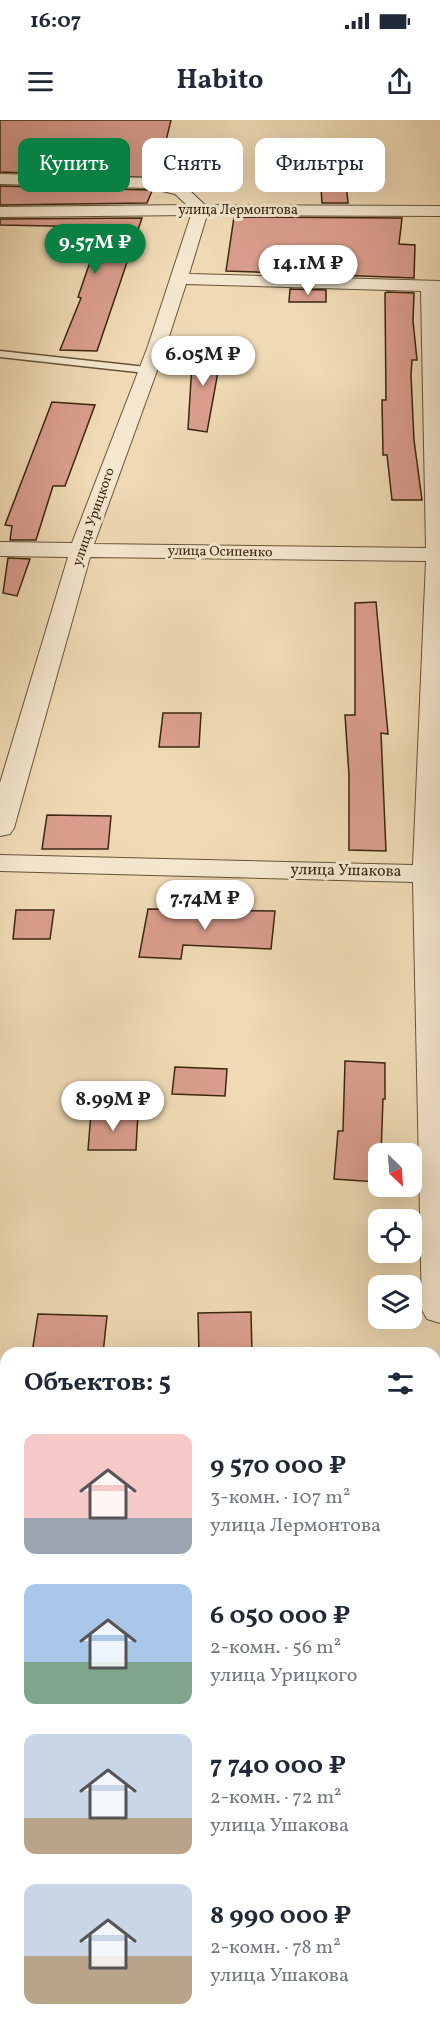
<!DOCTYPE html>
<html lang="ru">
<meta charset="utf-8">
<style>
body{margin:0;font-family:Vollkorn,serif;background:#f2f2f3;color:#1f2937;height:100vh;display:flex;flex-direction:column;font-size:22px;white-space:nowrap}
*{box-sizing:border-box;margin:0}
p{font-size:20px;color:#747a83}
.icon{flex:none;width:33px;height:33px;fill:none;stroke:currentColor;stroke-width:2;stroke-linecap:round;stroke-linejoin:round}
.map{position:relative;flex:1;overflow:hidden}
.details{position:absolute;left:0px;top:1227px;width:441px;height:684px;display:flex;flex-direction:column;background:#fff;border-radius:18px 18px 0 0;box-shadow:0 6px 24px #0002}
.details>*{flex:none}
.banner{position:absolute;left:18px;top:18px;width:405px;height:54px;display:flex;gap:12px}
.needle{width:39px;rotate:155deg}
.fabs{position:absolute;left:368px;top:1023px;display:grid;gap:12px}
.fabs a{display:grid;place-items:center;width:54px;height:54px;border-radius:12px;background:#fff;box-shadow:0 6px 24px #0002;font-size:30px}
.price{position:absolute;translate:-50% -51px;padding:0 14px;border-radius:21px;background:#fff;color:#222;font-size:20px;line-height:39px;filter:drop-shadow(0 2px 3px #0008)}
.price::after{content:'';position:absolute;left:50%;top:36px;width:18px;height:14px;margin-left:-9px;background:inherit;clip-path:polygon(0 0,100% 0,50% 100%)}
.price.selected{background:#0b8043;color:#fff}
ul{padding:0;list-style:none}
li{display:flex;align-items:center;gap:18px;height:150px;padding:0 24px}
li span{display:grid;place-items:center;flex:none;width:168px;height:120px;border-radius:12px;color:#555}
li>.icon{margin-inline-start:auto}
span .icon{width:72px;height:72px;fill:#fffc;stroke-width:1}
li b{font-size:26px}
h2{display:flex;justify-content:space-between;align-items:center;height:72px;padding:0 24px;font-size:26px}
.pill{padding:0 21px;border-radius:12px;background:#fff;box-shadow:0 6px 24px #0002;font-size:21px;line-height:54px}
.pill.selected{background:#0b8043;color:#fff}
.status{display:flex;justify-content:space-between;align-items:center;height:42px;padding:0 30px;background:#fff;direction:ltr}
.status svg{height:16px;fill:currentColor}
header{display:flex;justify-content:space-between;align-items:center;height:78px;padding:0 24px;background:#fff;font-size:27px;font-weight:700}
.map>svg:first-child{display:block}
.building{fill:#db9e8e;stroke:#3a280f;stroke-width:1.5}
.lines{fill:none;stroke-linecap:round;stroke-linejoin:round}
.lane-casing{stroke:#675438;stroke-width:3}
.street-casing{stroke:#675438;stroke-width:2}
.secondary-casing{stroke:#3a280f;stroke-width:3}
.lane{fill:#f5e7cf;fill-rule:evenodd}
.street{fill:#f5e7cf;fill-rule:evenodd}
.secondary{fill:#f5e7cf;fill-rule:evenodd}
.labels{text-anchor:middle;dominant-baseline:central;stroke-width:6;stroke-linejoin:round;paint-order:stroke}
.far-street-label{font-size:14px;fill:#3a280f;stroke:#f5e7cf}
.street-label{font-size:16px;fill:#3a280f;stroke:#f5e7cf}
</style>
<div class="status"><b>16:07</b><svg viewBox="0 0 49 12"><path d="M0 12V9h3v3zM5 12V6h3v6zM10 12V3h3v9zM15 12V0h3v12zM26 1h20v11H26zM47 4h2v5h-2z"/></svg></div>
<header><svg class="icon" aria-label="menu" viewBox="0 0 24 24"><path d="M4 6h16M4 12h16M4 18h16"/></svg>Habito<svg class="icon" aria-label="share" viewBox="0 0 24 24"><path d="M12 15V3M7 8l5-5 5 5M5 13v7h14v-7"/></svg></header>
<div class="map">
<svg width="440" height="1911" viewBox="0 0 440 1911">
<rect width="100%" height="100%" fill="#efdab5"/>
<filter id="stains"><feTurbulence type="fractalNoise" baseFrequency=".00333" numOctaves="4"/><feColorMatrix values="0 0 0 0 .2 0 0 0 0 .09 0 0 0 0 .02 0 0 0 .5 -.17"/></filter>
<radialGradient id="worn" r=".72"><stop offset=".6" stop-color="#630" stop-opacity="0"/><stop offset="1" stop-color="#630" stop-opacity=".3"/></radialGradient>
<!-- building -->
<g class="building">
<path d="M0 0H171L157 58 0 52Z"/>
<path d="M342 23 348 83H322L318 25Z"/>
<path d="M0 66 149 70 152 71 147 83 0 85Z"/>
<path d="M234 97 402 98 399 124 415 125 414 158 226 151Z"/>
<path d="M142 98 97 231 60 230 81 178 78 177 102 107 0 105V99Z"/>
<path d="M290 169 326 170V182H289Z"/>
<path d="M387 172 414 173 413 201 417 240H412L411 255 414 320 422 380H392L387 335H383L382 280H386L385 173Z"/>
<path d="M193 227 222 230 207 312 188 309Z"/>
<path d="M52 282 95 285 65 366H53L36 420H10L12 406 5 405Z"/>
<path d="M8 438 30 439 17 476 3 473Z"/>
<path d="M376 482 388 614 381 613 386 731 349 730V655L345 595H355V483Z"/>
<path d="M163 593H201L199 627H159Z"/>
<path d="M47 695 111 696 108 729H42Z"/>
<path d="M148 789 275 791 271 829 183 825 181 839 139 837Z"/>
<path d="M16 790H54L50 819H13Z"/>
<path d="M345 941 385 943V979H383L381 1034H378V1062L334 1059 338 1011H343Z"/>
<path d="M175 947 227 949 225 976 172 974Z"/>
<path d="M91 993H138L136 1030H88Z"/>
<path d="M251 1192 252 1233H199L198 1193Z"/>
<path d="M38 1194 107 1196 103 1233H32Z"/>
</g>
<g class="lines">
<defs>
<path id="lane" d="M0 231 146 247 150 250 146 253 0 237Z"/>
<path id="street" d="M0 54 149 58 187 68 205 85 440 86V96L207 95 189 154 440 161V1203L427 1199 422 1190 413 762 0 751V735L413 745 426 441 90 437 14 708 10 714 0 716V663L68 437 0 436V422L72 423 148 226 191 95 0 97V87L187 85 175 74 149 68 0 64ZM186 164 421 171 426 428 94 424 166 226Z"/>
<g id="secondary">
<path d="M0 1274 6 1275V1305L0 1304Z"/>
<rect x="435" y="1303" width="5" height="32"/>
</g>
</defs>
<!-- lane casing -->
<use href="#lane" class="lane-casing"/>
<!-- street casing -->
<use href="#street" class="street-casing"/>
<!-- secondary casing -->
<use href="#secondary" class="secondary-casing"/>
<!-- lane -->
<use href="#lane" class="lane"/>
<!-- street -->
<use href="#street" class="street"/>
<!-- secondary -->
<use href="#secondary" class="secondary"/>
</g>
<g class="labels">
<!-- far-street labels -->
<g class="far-street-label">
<text x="238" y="90">улица Лермонтова</text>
<text transform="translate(94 397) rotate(-71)">улица Урицкого</text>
<text transform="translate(220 432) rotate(1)">улица Осипенко</text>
</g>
<!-- street labels -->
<g class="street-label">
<text transform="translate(346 751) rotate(1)">улица Ушакова</text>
</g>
</g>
<rect width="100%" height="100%" filter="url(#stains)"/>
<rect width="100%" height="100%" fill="url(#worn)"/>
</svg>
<div class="fabs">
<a><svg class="needle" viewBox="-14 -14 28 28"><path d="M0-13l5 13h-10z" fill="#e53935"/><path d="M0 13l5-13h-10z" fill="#747a83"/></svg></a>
<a><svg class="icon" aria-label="locate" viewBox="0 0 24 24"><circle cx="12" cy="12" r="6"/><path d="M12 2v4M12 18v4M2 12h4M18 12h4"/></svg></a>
<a><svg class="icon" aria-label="layers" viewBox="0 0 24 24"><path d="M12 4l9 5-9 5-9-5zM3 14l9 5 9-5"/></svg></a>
</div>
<b class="price selected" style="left:95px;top:155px">9.57M ₽</b>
<b class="price" style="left:308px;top:176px">14.1M ₽</b>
<b class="price" style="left:203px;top:267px">6.05M ₽</b>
<b class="price" style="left:205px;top:811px">7.74M ₽</b>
<b class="price" style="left:113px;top:1012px">8.99M ₽</b>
<div class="banner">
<a class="pill selected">Купить</a>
<a class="pill">Снять</a>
<a class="pill">Фильтры</a>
</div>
<section class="details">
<h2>Объектов: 5<svg class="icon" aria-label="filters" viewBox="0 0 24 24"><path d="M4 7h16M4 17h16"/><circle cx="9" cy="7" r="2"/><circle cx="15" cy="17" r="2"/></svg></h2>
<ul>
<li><span style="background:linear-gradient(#f6c9c9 70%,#9aa5b1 0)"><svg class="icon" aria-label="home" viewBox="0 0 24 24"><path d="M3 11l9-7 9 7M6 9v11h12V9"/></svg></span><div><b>9 570 000 ₽</b><p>3-комн. · 107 m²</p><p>улица Лермонтова</p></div></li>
<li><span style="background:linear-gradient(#a9c7e8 65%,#7fa58c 0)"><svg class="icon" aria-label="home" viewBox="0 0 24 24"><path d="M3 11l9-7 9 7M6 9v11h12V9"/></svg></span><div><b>6 050 000 ₽</b><p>2-комн. · 56 m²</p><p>улица Урицкого</p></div></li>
<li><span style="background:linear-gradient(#c9d6e8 70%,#b9a48a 0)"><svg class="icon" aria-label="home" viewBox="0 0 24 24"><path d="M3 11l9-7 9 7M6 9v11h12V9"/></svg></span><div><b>7 740 000 ₽</b><p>2-комн. · 72 m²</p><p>улица Ушакова</p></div></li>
<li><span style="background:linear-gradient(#c9d6e8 60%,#b9a48a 0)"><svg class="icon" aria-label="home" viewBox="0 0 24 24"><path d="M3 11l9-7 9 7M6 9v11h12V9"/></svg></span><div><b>8 990 000 ₽</b><p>2-комн. · 78 m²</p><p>улица Ушакова</p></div></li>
</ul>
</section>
</div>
